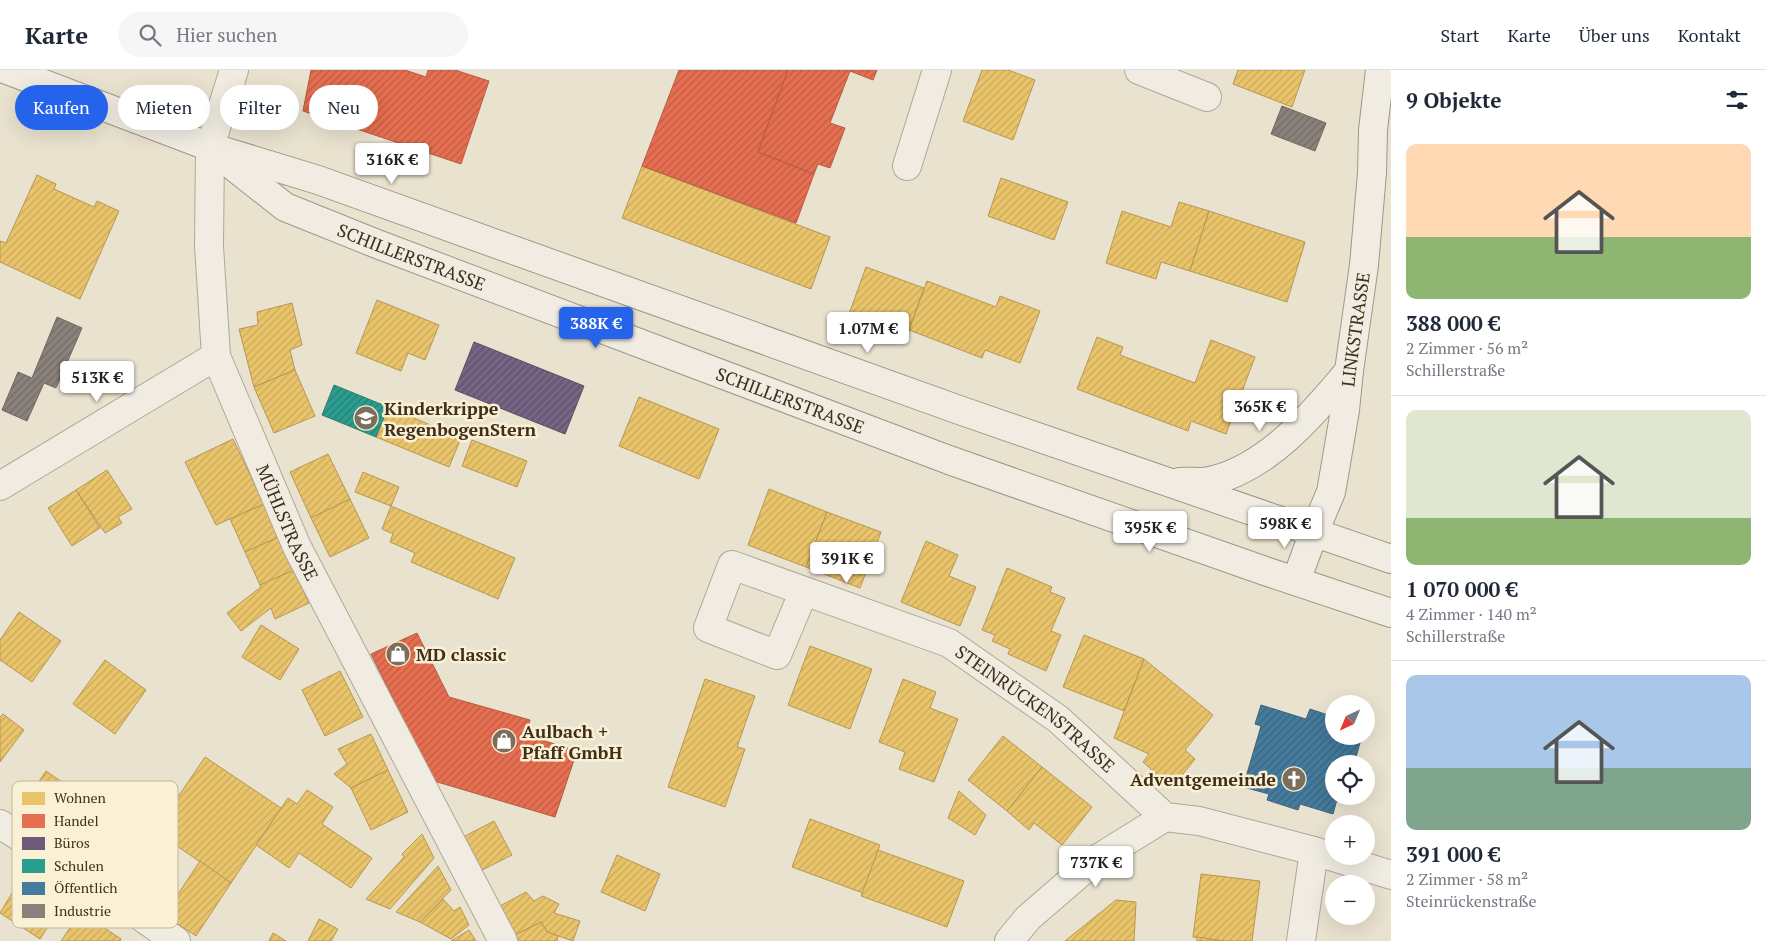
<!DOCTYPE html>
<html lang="de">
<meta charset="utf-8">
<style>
body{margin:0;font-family:"PT Serif",serif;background:#f6f6f7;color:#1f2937;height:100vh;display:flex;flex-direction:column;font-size:19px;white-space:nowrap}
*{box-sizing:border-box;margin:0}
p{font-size:16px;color:#747a83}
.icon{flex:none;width:28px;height:28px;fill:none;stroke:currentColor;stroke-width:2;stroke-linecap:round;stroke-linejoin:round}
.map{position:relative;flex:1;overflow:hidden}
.details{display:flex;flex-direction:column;background:#fff;width:375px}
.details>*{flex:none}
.top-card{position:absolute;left:15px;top:15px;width:475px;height:45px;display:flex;gap:10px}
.needle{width:32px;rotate:224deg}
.controls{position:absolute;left:1325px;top:625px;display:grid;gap:10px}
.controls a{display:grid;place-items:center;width:50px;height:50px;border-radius:50%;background:#fff;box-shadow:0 5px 20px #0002;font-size:25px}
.price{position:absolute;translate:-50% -42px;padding:0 11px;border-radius:5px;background:#fff;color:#222;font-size:16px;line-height:32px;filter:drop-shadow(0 1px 2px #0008)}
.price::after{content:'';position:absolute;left:50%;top:30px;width:15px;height:11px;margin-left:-8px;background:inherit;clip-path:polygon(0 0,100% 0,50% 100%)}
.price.active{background:#2563eb;color:#fff}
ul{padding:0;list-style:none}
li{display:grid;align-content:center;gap:10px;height:265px;padding:0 15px}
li+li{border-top:1px solid #e0e1e3}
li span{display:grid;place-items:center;height:155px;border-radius:10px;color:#555}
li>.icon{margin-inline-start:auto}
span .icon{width:90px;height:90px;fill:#fffc;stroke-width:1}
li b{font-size:21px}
h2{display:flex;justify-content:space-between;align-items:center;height:60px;padding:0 15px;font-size:21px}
.chip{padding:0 18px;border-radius:22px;background:#fff;box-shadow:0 5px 20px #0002;font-size:18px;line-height:45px}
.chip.active{background:#2563eb;color:#fff}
header{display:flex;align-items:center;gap:30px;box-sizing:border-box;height:70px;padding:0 25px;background:#fff;border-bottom:1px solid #e0e1e3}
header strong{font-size:24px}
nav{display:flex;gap:28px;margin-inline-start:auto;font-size:18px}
.search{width:350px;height:45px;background:#f6f6f7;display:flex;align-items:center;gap:12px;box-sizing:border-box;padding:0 18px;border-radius:28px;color:#747a83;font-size:19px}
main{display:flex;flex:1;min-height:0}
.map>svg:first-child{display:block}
.homes{fill:url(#homes-hatch);stroke:#b69753}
.shops{fill:url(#shops-hatch);stroke:#b55c41}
.offices{fill:url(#offices-hatch);stroke:#604c5e}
.schools{fill:url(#schools-hatch);stroke:#317c6d}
.public{fill:url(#public-hatch);stroke:#446477}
.industry{fill:url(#industry-hatch);stroke:#746860}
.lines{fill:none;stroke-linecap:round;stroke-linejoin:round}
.street-casing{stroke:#afa797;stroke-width:30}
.secondary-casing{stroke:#9e9688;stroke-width:30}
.street{stroke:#f0ece2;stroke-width:28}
.secondary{stroke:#f0ece2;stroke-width:28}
.labels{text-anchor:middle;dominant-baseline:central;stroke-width:5;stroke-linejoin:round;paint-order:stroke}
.street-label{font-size:18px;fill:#402f1d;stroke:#faf0d4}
.poi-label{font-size:18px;font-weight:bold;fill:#402f1d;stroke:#faf0d4;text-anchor:start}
.key{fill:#faf0d4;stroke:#c2b69d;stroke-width:1}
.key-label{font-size:14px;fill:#402f1d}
</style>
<header>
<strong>Karte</strong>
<div class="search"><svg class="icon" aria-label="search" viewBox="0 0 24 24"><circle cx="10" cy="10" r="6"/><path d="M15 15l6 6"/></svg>Hier suchen</div>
<nav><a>Start</a><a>Karte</a><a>Über uns</a><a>Kontakt</a></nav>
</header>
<main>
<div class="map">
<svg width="1391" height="871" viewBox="0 0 1391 871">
<defs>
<pattern id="homes-hatch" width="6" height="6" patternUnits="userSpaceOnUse" patternTransform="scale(1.25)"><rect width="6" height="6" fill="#e9c46a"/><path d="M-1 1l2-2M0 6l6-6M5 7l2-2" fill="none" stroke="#c9a95b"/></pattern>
<pattern id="shops-hatch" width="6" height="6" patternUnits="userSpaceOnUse" patternTransform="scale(1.25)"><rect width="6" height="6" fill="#e76f51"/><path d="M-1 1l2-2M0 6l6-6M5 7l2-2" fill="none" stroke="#bd5c43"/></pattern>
<pattern id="offices-hatch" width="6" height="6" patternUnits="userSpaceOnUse" patternTransform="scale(1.25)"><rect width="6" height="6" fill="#6d597a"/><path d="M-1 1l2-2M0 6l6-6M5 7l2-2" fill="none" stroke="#83738a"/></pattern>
<pattern id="schools-hatch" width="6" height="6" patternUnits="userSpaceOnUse" patternTransform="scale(1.25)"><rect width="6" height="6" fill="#2a9d8f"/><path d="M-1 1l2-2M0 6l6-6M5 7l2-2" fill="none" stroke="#258074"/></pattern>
<pattern id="public-hatch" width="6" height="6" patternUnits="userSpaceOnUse" patternTransform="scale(1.25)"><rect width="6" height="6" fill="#457b9d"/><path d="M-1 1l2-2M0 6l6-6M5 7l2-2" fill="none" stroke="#3b657f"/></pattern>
<pattern id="industry-hatch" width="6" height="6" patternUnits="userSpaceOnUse" patternTransform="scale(1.25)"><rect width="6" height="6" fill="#8a817c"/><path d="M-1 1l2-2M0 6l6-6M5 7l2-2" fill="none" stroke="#726a65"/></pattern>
</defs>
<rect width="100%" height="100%" fill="#e9e2cf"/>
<!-- homes -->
<g class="homes">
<path d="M982 0H1008L1035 10 1013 70 963 51Z"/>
<path d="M1238 0H1305L1292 37 1233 14Z"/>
<path d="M642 96 830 167 811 219 622 148Z"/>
<path d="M37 105 56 114 54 119 94 137 97 131 119 141 80 229 0 192V171L6 173Z"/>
<path d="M1001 108 1068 132 1054 170 988 146Z"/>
<path d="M1179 132 1209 141 1190 201 1161 192 1156 209 1106 193 1122 141 1171 157Z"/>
<path d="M1209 141 1305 172 1287 232 1190 201Z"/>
<path d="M866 197 924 218 907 266 849 244Z"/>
<path d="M927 211 996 237 1000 226 1040 241 1020 293 985 280 982 288 909 260Z"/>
<path d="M377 230 439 255 425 290 408 283 401 301 356 283Z"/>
<path d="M292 233 302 275 290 280 295 300 254 317 239 259 258 255 257 242Z"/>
<path d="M1097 267 1123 277 1120 285 1195 313 1211 270 1255 287 1226 364 1191 351 1188 361 1077 319Z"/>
<path d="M295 300 315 346 274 363 254 317Z"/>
<path d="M639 327 719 359 699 409 619 376Z"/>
<path d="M388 337 461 368 449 397 376 367Z"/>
<path d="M233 369 264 434 216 455 185 392Z"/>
<path d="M472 370 527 391 517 417 462 396Z"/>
<path d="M328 384 350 429 311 448 290 402Z"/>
<path d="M107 400 132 439 118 447 122 453 105 463 76 420Z"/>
<path d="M363 402 399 417 391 436 355 422Z"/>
<path d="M769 419 827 442 806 497 748 475Z"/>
<path d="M76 420 100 458 72 476 48 438Z"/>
<path d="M350 429 369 468 330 487 311 448Z"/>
<path d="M264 434 279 467 245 482 230 449Z"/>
<path d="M391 436 515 488 498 529 411 492 415 483 390 472 393 464 382 459Z"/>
<path d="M827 442 881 462 860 518 806 497Z"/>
<path d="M279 467 294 500 260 515 245 482Z"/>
<path d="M926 471 958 485 949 506 976 517 960 556 901 532Z"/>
<path d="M1007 498 1052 517 1050 522 1065 528 1051 561 1061 565 1046 601 1008 584 1010 579 992 571 995 565 982 560Z"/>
<path d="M294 500 309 533 275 549 271 538 241 561 227 543 261 517 260 515Z"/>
<path d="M19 542 61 571 32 612 0 590V570Z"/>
<path d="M261 555 299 579 280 610 242 587Z"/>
<path d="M1084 565 1144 589 1124 641 1063 617Z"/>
<path d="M810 576 872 599 850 659 788 635Z"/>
<path d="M1144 589 1213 645 1185 680 1195 689 1172 718 1143 692 1149 684 1114 668Z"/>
<path d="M105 590 146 620 115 664 73 634Z"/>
<path d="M340 601 363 647 325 666 302 620Z"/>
<path d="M705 609 755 626 737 677 745 679 725 737 668 717Z"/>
<path d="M903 609 936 622 930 638 958 649 934 712 899 699 905 682 879 672Z"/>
<path d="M3 644 24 660 0 692V647Z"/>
<path d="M371 664 388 700 351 718 334 704 347 694 338 679Z"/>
<path d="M1003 666 1042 697 1007 741 968 710Z"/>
<path d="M205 687 281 738 231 813 155 761Z"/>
<path d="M1042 697 1092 737 1062 775 1034 753 1029 760 1007 741Z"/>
<path d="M388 700 408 742 371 760 351 718Z"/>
<path d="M46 701 82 726 53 768 17 744Z"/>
<path d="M307 720 333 737 322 754 372 788 351 818 299 783 289 798 256 775 288 728 297 734Z"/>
<path d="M959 721 986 745 975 765 948 748Z"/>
<path d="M810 749 880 775 863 823 792 797Z"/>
<path d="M494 751 512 785 480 801 463 767Z"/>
<path d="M422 764 434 788 390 839 366 829 404 787 402 784Z"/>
<path d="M878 780 964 811 947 857 861 826Z"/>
<path d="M617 785 660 804 645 841 601 822Z"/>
<path d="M200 791 231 813 196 866 164 845Z"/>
<path d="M438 796 451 820 420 852 396 842Z"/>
<path d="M24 803 65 830 40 869 0 843Z"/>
<path d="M1201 804 1260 811 1252 871H1224L1193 867Z"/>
<path d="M526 822 534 831 543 826 559 834 554 843 580 851 573 871 547 862 541 852 515 865 500 836Z"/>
<path d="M443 829 454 841 460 837 469 855 451 869 420 852Z"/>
<path d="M1116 830 1136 832 1134 871H1065Z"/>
<path d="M81 842 121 869 120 871H61Z"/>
<path d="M319 849 338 859 331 871H308Z"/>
<path d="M541 852 547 862 558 866 557 871H518L515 865Z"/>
<path d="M469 860 476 871H451Z"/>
<path d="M273 863 286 871H269Z"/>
<path d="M1197 867 1224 871H1197Z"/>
</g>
<!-- shops -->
<g class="shops">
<path d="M311 0H405L426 7 428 0H455L489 11 461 94 303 41Z"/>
<path d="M679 0H788L758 82 814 104 796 153 642 96Z"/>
<path d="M788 0H877L873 10 850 1 830 53 845 58 830 98 818 94 814 104 758 82Z"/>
<path d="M417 563 449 627 530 650 526 665 577 681 555 747 434 711 371 584Z"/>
</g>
<!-- offices -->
<path class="offices" d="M474 272 584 316 565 364 455 320Z"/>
<!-- schools -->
<path class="schools" d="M334 315 388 337 376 367 322 345Z"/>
<!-- public -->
<path class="public" d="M1261 635 1306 649 1310 639 1334 647V666H1362L1354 694H1334V726H1338L1333 744 1300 734 1298 740 1267 730 1269 724 1243 717 1261 656 1255 654Z"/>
<!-- industry -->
<g class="industry">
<path d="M1282 36 1326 53 1315 81 1271 64Z"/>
<path d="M57 247 82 258 56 318 44 313 27 351 2 340 18 302 32 308Z"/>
</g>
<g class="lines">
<defs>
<g id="street">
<path id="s1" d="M234 0 210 77 209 176 216 286 297 477 503 871"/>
<path d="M1139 0 1207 27"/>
<path d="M907 96 937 0"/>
<path d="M0 416 216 286"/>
<path id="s2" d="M804 521 777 585 708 558 732 495 949 573 1058 649 1165 747 1199 751 1314 781 1391 805"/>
<path d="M0 754 126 836 176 871"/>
<path d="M1009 871 1028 848 1094 791 1165 747"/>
<path d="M1301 871 1314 781"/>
</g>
<g id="secondary">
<path d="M7 0 210 77 318 110 962 341 1391 489"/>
<path id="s3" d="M223 88 285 137 377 174 949 390 1265 501 1391 543"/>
<path d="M1180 412C1189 411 1201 413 1210 411 1267 399 1314 343 1349 301"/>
<path id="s4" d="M1296 511 1314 462 1331 422 1334 405 1345 340 1349 301 1364 195 1372 103 1373 60 1380 0"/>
</g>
</defs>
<!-- street casing -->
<use href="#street" class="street-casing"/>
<!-- secondary casing -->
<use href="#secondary" class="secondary-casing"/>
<!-- street -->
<use href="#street" class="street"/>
<!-- secondary -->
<use href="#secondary" class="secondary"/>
</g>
<!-- icons -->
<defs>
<symbol id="school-disc" viewBox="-11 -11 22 22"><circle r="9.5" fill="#7b6e5b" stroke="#faf0d4"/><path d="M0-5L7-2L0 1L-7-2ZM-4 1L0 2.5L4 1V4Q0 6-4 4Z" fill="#fff"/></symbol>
<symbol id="shop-disc" viewBox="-11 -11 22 22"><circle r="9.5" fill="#7b6e5b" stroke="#faf0d4"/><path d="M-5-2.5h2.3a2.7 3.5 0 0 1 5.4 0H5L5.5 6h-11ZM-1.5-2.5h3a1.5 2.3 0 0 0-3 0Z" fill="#fff"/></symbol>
<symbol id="church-disc" viewBox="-11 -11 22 22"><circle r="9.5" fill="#7b6e5b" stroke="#faf0d4"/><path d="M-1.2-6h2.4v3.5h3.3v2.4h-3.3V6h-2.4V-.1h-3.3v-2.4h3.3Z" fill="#fff"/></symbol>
</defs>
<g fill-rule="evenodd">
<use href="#school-disc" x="352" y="334" width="28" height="28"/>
<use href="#shop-disc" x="384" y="570" width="28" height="28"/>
<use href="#shop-disc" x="490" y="657" width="28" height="28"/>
<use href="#church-disc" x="1280" y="695" width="28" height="28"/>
</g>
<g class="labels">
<!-- street labels -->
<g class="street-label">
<text stroke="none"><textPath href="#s3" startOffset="215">SCHILLERSTRASSE</textPath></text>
<text stroke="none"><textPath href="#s4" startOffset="260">LINKSTRASSE</textPath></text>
<text stroke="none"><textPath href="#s3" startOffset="620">SCHILLERSTRASSE</textPath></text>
<text stroke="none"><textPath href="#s1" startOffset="471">MÜHLSTRASSE</textPath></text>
<text stroke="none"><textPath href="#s2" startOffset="550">STEINRÜCKENSTRASSE</textPath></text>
</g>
<!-- poi labels -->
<g class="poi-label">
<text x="384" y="338">Kinderkrippe<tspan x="384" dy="21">RegenbogenStern</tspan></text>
<text x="416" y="584">MD classic</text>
<text x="522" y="661">Aulbach +<tspan x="522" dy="21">Pfaff GmbH</tspan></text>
<text x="1276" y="709" text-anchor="end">Adventgemeinde</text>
</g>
</g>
<!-- legend -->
<rect x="12" y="711" width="166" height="147" rx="8" class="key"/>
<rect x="22" y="722" width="23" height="13" fill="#e9c46a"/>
<rect x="22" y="744" width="23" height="14" fill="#e76f51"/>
<rect x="22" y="767" width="23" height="13" fill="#6d597a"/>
<rect x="22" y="789" width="23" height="14" fill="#2a9d8f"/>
<rect x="22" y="812" width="23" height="13" fill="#457b9d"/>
<rect x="22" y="834" width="23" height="14" fill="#8a817c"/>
<g class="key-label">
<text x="54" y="733">Wohnen</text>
<text x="54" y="756">Handel</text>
<text x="54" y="778">Büros</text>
<text x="54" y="801">Schulen</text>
<text x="54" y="823">Öffentlich</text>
<text x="54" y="846">Industrie</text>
</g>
</svg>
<div class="controls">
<a><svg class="needle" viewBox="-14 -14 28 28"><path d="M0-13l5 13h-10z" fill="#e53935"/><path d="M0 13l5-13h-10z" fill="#747a83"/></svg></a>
<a><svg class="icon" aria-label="locate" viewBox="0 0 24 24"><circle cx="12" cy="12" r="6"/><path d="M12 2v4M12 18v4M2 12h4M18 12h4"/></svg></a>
<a>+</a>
<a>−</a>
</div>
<b class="price" style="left:392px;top:115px">316K €</b>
<b class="price active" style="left:596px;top:279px">388K €</b>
<b class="price" style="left:868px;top:284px">1.07M €</b>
<b class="price" style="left:97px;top:333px">513K €</b>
<b class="price" style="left:1260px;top:362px">365K €</b>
<b class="price" style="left:1285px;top:479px">598K €</b>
<b class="price" style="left:1150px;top:483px">395K €</b>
<b class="price" style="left:847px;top:514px">391K €</b>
<b class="price" style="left:1096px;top:818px">737K €</b>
<div class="top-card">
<a class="chip active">Kaufen</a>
<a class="chip">Mieten</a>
<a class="chip">Filter</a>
<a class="chip">Neu</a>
</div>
</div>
<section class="details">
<h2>9 Objekte<svg class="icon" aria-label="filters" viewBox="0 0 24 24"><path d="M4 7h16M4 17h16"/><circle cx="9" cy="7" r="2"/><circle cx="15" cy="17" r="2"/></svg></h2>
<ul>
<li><span style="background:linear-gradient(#ffd9b3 60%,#8fb573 0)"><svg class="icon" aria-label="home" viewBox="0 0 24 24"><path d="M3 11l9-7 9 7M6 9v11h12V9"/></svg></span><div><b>388 000 €</b><p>2 Zimmer · 56 m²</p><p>Schillerstraße</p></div></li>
<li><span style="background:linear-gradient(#dfe7d0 70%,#8fb573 0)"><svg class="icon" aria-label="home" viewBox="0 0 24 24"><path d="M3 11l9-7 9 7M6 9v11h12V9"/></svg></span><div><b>1 070 000 €</b><p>4 Zimmer · 140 m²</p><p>Schillerstraße</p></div></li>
<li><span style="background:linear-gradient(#a9c7e8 60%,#7fa58c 0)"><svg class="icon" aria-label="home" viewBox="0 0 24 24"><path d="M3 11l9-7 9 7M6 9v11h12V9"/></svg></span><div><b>391 000 €</b><p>2 Zimmer · 58 m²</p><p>Steinrückenstraße</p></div></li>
</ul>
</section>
</main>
